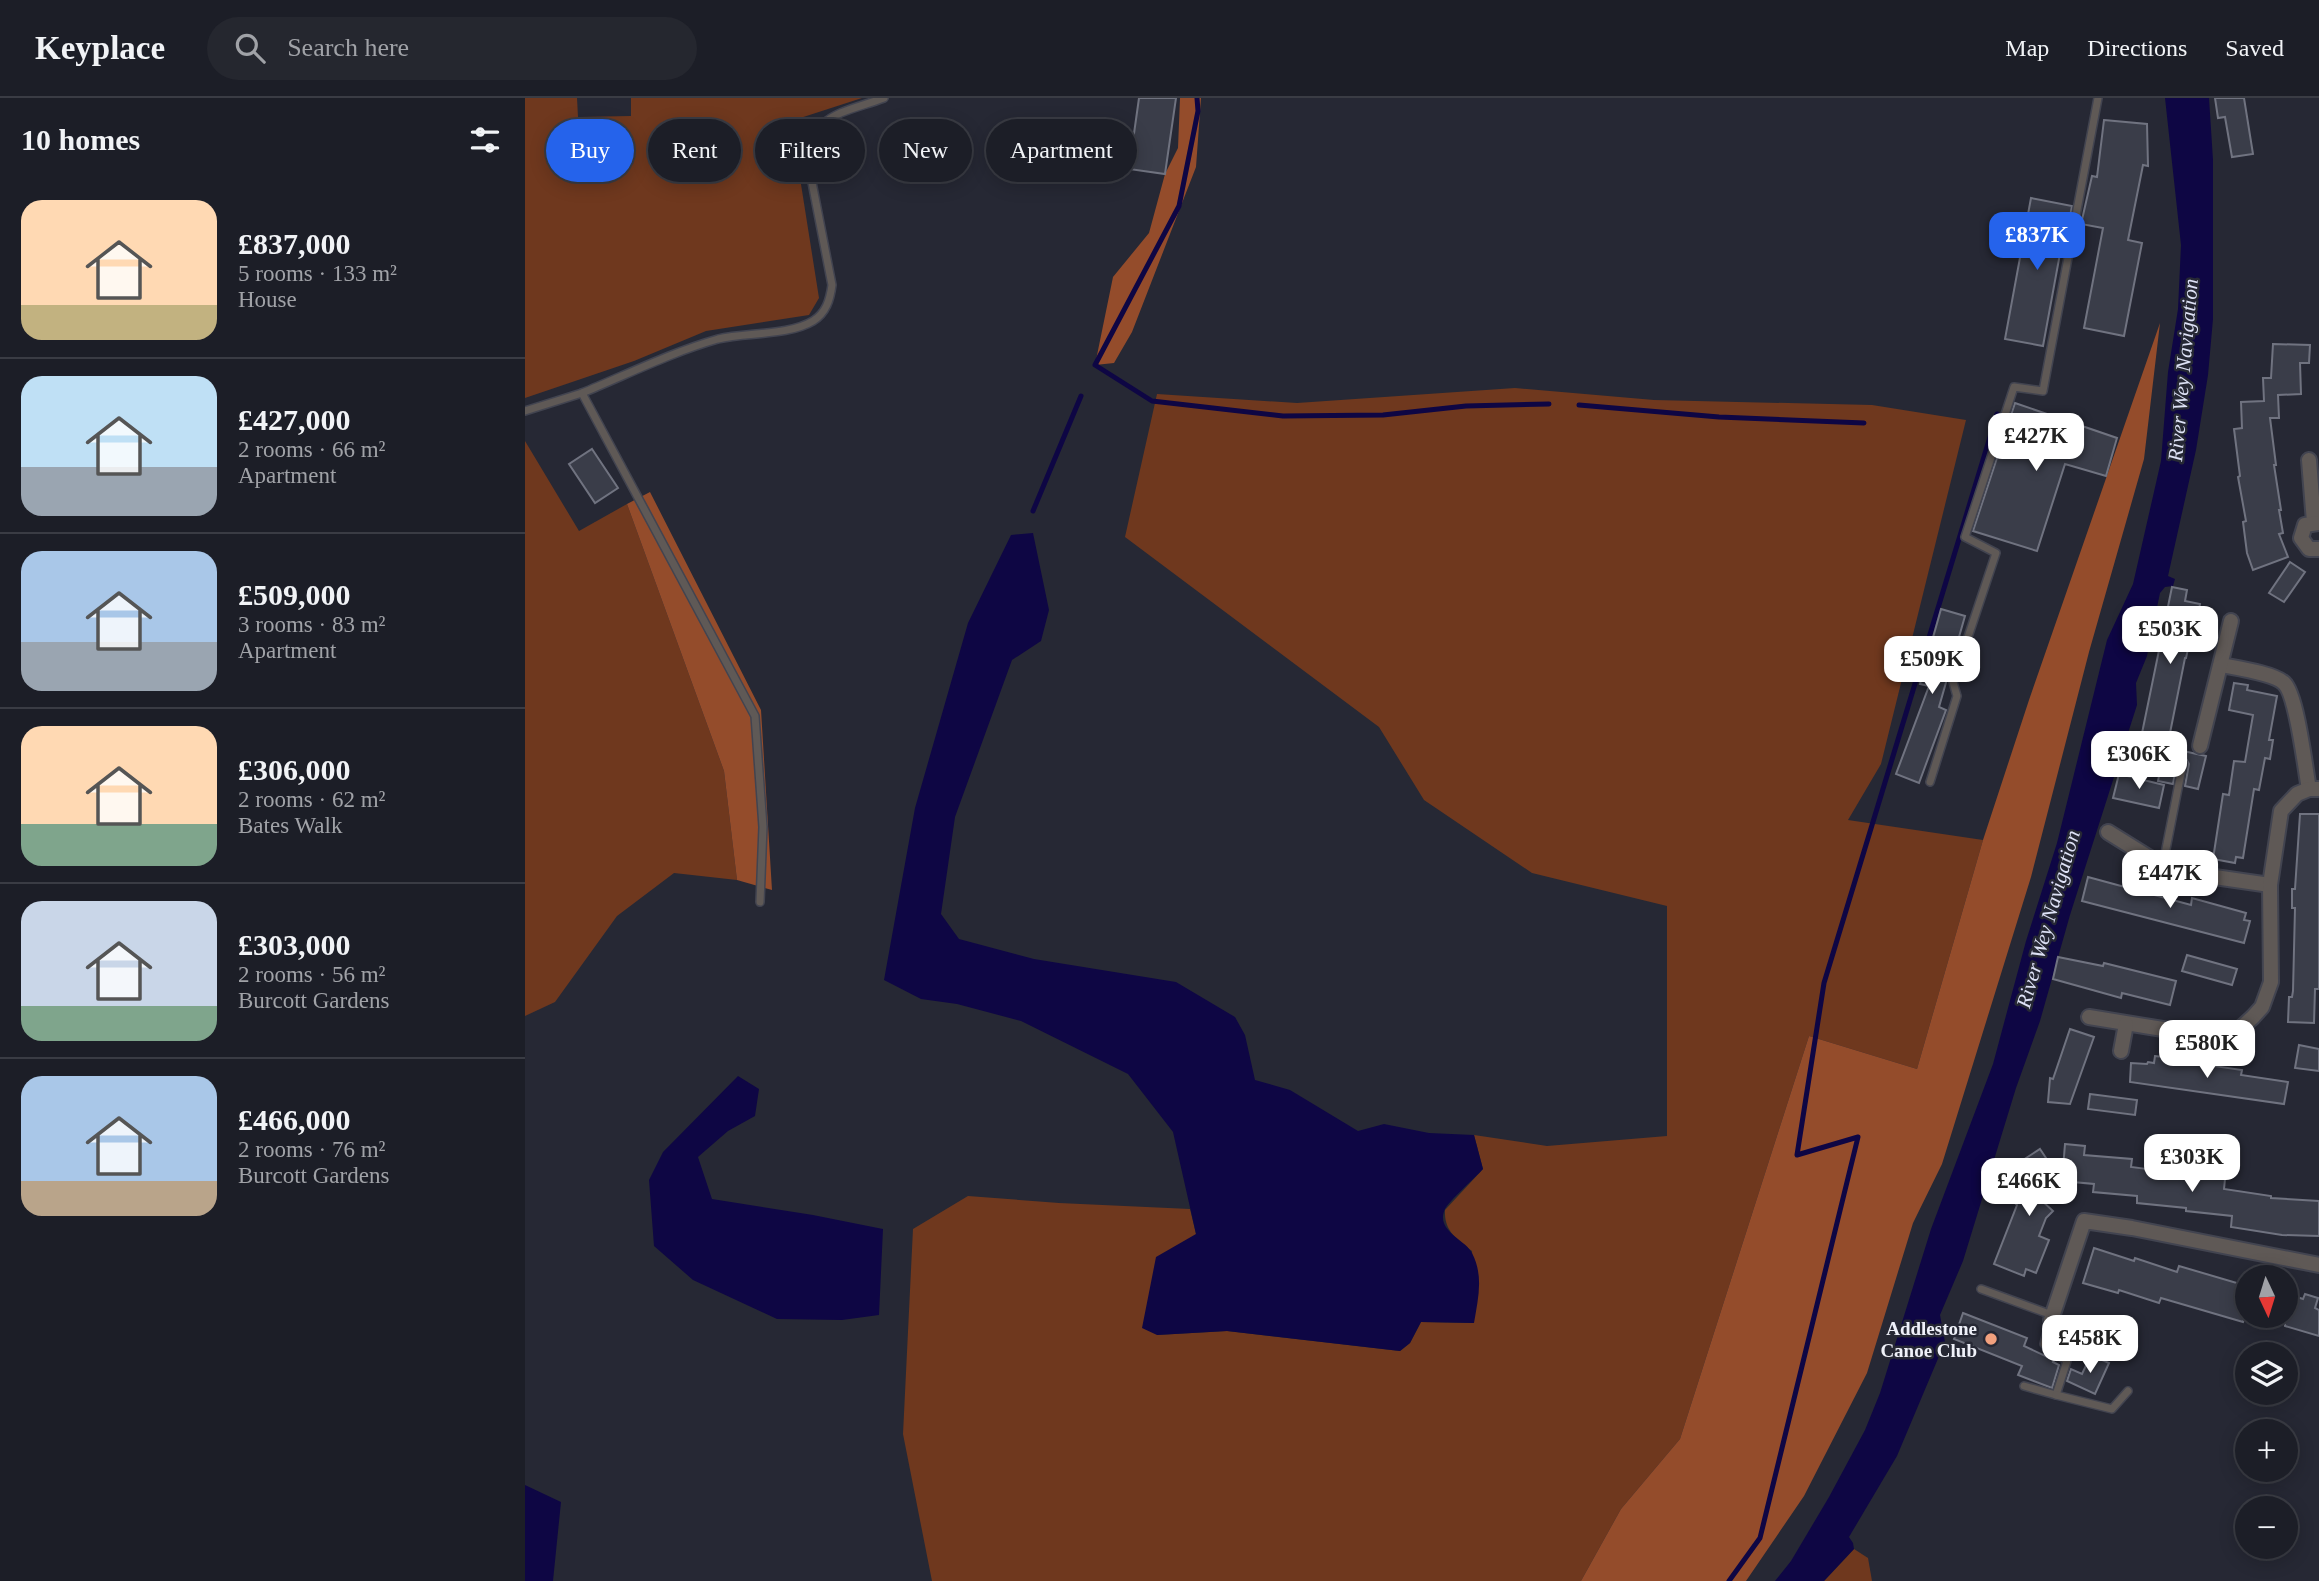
<!DOCTYPE html>
<meta charset="utf-8">
<style>
body{margin:0;font-family:"Times New Roman",serif;background:#25272f;color:#f1f3f6;height:100vh;display:flex;flex-direction:column;font-size:26px;white-space:nowrap}
*{box-sizing:border-box;margin:0}
p{font-size:23px;color:#a0a2a7}
.icon{flex:none;width:38px;height:38px;fill:none;stroke:currentColor;stroke-width:2;stroke-linecap:round;stroke-linejoin:round}
.map{position:relative;flex:1;overflow:hidden}
.sheet{display:flex;flex-direction:column;background:#1c1e27;width:525px}
.sheet>*{flex:none}
.banner{position:absolute;left:21px;top:21px;width:665px;height:63px;display:flex;gap:14px}
.needle{width:46px;rotate:176deg}
.controls{position:absolute;left:1710px;top:1167px;display:grid;gap:14px}
.controls a{display:grid;place-items:center;width:63px;height:63px;border-radius:50%;background:#1c1e27;box-shadow:0 4px 18px #0003,0 0 0 2px #3a3c44;font-size:35px}
.price{position:absolute;translate:-50% -60px;padding:0 16px;border-radius:14px;background:#fff;color:#222;font-size:23px;line-height:46px;filter:drop-shadow(0 2px 4px #0008)}
.price::after{content:'';position:absolute;left:50%;top:42px;width:21px;height:16px;margin-left:-10px;background:inherit;clip-path:polygon(0 0,100% 0,50% 100%)}
.price.selected{background:#2563eb;color:#fff}
ul{padding:0;list-style:none}
li{display:flex;align-items:center;gap:21px;height:175px;padding:0 21px}
li+li{border-top:2px solid #3a3c44}
li span{display:grid;place-items:center;flex:none;width:196px;height:140px;border-radius:21px;color:#555}
li>.icon{margin-inline-start:auto}
span .icon{width:84px;height:84px;fill:#fffc;stroke-width:1}
li b{font-size:30px}
h2{display:flex;justify-content:space-between;align-items:center;height:84px;padding:0 21px;font-size:30px}
.chip{padding:0 24px;border-radius:32px;background:#1c1e27;box-shadow:0 4px 18px #0003,0 0 0 2px #3a3c44;font-size:24px;line-height:63px}
.chip.selected{background:#2563eb;color:#fff}
header{display:flex;align-items:center;gap:42px;box-sizing:border-box;height:98px;padding:0 35px;background:#1c1e27;border-bottom:2px solid #3a3c44}
header strong{font-size:33px}
nav{display:flex;gap:38px;margin-inline-start:auto;font-size:24px}
.search{width:490px;height:63px;background:#25272f;display:flex;align-items:center;gap:18px;box-sizing:border-box;padding:0 24px;border-radius:38px;color:#a0a2a7;font-size:26px}
main{display:flex;flex:1;min-height:0}
.map>svg:first-child{display:block}
.green{fill:#6f381e}
.forest{fill:#944c2b}
.water{fill:#0e0644}
.lines{fill:none;stroke-linecap:round;stroke-linejoin:round}
.stream{stroke:#0e0644;stroke-width:5}
.building{fill:#3a3d49;stroke:#707380;stroke-width:2}
.lane-casing{stroke:#424450;stroke-width:10}
.street-casing{stroke:#424450;stroke-width:18}
.lane{stroke:#5f5956;stroke-width:7}
.street{stroke:#5f5956;stroke-width:14}
.poi-dot{fill:#f2a17e;stroke:#262834;stroke-width:2.5}
.labels{text-anchor:middle;dominant-baseline:central;stroke-width:5;stroke-linejoin:round;paint-order:stroke}
.poi-label{font-size:19px;font-weight:bold;fill:#eff1f9;stroke:#262834;text-anchor:end}
.water-label{font-size:21px;font-style:italic;fill:#dee2f6;stroke:#262834}
</style>
<header>
<strong>Keyplace</strong>
<div class="search"><svg class="icon" aria-label="search" viewBox="0 0 24 24"><circle cx="10" cy="10" r="6"/><path d="M15 15l6 6"/></svg>Search here</div>
<nav><a>Map</a><a>Directions</a><a>Saved</a></nav>
</header>
<main>
<section class="sheet">
<h2>10 homes<svg class="icon" aria-label="filters" viewBox="0 0 24 24"><path d="M4 7h16M4 17h16"/><circle cx="9" cy="7" r="2"/><circle cx="15" cy="17" r="2"/></svg></h2>
<ul>
<li><span style="background:linear-gradient(#ffd9b3 75%,#c2b280 0)"><svg class="icon" aria-label="home" viewBox="0 0 24 24"><path d="M3 11l9-7 9 7M6 9v11h12V9"/></svg></span><div><b>£837,000</b><p>5 rooms · 133 m²</p><p>House</p></div></li>
<li><span style="background:linear-gradient(#bfe0f5 65%,#9aa5b1 0)"><svg class="icon" aria-label="home" viewBox="0 0 24 24"><path d="M3 11l9-7 9 7M6 9v11h12V9"/></svg></span><div><b>£427,000</b><p>2 rooms · 66 m²</p><p>Apartment</p></div></li>
<li><span style="background:linear-gradient(#a9c7e8 65%,#9aa5b1 0)"><svg class="icon" aria-label="home" viewBox="0 0 24 24"><path d="M3 11l9-7 9 7M6 9v11h12V9"/></svg></span><div><b>£509,000</b><p>3 rooms · 83 m²</p><p>Apartment</p></div></li>
<li><span style="background:linear-gradient(#ffd9b3 70%,#7fa58c 0)"><svg class="icon" aria-label="home" viewBox="0 0 24 24"><path d="M3 11l9-7 9 7M6 9v11h12V9"/></svg></span><div><b>£306,000</b><p>2 rooms · 62 m²</p><p>Bates Walk</p></div></li>
<li><span style="background:linear-gradient(#c9d6e8 75%,#7fa58c 0)"><svg class="icon" aria-label="home" viewBox="0 0 24 24"><path d="M3 11l9-7 9 7M6 9v11h12V9"/></svg></span><div><b>£303,000</b><p>2 rooms · 56 m²</p><p>Burcott Gardens</p></div></li>
<li><span style="background:linear-gradient(#a9c7e8 75%,#b9a48a 0)"><svg class="icon" aria-label="home" viewBox="0 0 24 24"><path d="M3 11l9-7 9 7M6 9v11h12V9"/></svg></span><div><b>£466,000</b><p>2 rooms · 76 m²</p><p>Burcott Gardens</p></div></li>
</ul>
</section>
<div class="map">
<svg width="1794" height="1483" viewBox="0 0 1794 1483">
<rect width="100%" height="100%" fill="#262834"/>
<!-- green -->
<g class="green">
<path d="M0 0H52L53 19 106 18V0H337L266 23 294 200 284 217 181 233 109 263 0 300Z"/>
<path d="M990 290 1129 302 1347 307 1441 322 1356 666 1323 722 1458 742 1392 971 1284 938 1155 1341 1096 1411 1056 1483H407L378 1336 388 1131 443 1098 534 1105 665 1111 671 1136 632 1237 702 1233 875 1253 885 1245 896 1224 949 1225 947 1153C931 1140 919 1133 920 1112L958 1071 949 1037 1022 1048 1142 1038V808L1007 775 899 702 854 629 600 439 632 296 772 305Z"/>
<path d="M0 343 54 433 102 406 199 673 212 782 149 775 92 818 30 904 0 918Z"/>
<path d="M1329 1451 1343 1460 1347 1483H1299Z"/>
</g>
<!-- forest -->
<g class="forest">
<path d="M655 0H676L671 69 607 234 589 265 570 267 588 179 624 135 640 76 653 50Z"/>
<path d="M1635 225 1619 361 1564 554 1506 779 1417 1066 1388 1125 1342 1275 1279 1398 1221 1483H1056L1096 1411 1155 1341 1284 938 1392 971 1458 742 1504 602Z"/>
<path d="M125 394 236 612 247 792 212 782 199 673 102 406Z"/>
</g>
<!-- water -->
<g class="water">
<path d="M1640 0H1684L1688 62V221L1683 277 1671 352 1643 478 1650 481 1648 488 1640 489 1635 495 1622 558 1611 585 1612 607 1545 817 1515 923 1491 990 1438 1163 1415 1217 1420 1244 1372 1358 1324 1439 1328 1445 1329 1451 1299 1483H1250L1266 1463 1304 1399 1340 1332 1355 1295 1406 1131 1468 966 1501 843 1532 745 1582 542 1608 486 1636 363 1643 274 1653 211 1656 147Z"/>
<path d="M508 435 524 512 516 543 487 562 430 719 416 816 434 841 509 861 651 884 710 919 720 937 730 982 765 992 833 1033 859 1026 904 1035 949 1037 958 1071C950 1080 925 1102 920 1111 910 1133 940 1141 947 1155 959 1178 953 1201 949 1225L896 1224 885 1245 875 1253 702 1233 632 1237 617 1230 631 1159 671 1136 648 1034 603 976 496 923 432 906 396 901 359 882 390 710 443 525 486 437Z"/>
<path d="M213 978 234 991 230 1018 203 1033 173 1059 187 1101 288 1117 358 1131 354 1217 317 1222 252 1221 168 1182 129 1148 124 1082 138 1054Z"/>
<path d="M0 1387 36 1404 28 1483H0Z"/>
</g>
<g class="lines">
<!-- stream -->
<g class="stream">
<path d="M672 0 673 13 654 108 570 267 627 303 758 318 858 317 941 308 1024 306"/>
<path d="M1054 307 1194 319 1339 325"/>
<path d="M508 413 556 298"/>
<path d="M1204 1483 1235 1440 1333 1039 1272 1057 1299 885 1472 316"/>
</g>
</g>
<!-- building -->
<g class="building">
<path d="M614 0H651L640 76 604 71Z"/>
<path d="M1690 0H1719L1728 56 1707 59 1700 19 1693 20Z"/>
<path d="M1579 22 1622 26 1623 68 1618 67 1603 142 1617 145 1599 238 1559 230 1578 130 1556 126 1567 78 1572 79Z"/>
<path d="M1506 100 1547 108 1544 124 1541 123 1518 248 1480 241Z"/>
<path d="M1748 246 1785 247 1784 265H1775L1776 296 1753 297 1754 320H1745L1751 367H1749L1756 412H1754L1758 435 1754 436 1763 459 1728 472 1722 455 1718 424 1721 423 1713 379 1715 378 1709 331 1717 330 1716 304 1739 303 1738 280H1746Z"/>
<path d="M1490 305 1592 340 1581 378 1540 366 1512 453 1448 433Z"/>
<path d="M67 351 93 390 70 405 44 366Z"/>
<path d="M1765 464 1780 474 1759 504 1744 495Z"/>
<path d="M1647 489 1662 492 1660 503 1675 506 1671 529H1668L1661 560H1660L1643 645 1616 640Z"/>
<path d="M1416 511 1440 518 1414 609 1421 612 1394 685 1371 676 1404 588 1395 586Z"/>
<path d="M1709 585 1723 587 1722 592 1752 598 1744 642H1748L1745 661 1740 660 1734 692 1729 691 1718 760 1711 759 1710 765 1688 761 1698 696 1704 697 1709 663 1720 664 1728 617 1704 612Z"/>
<path d="M1640 649 1681 658 1673 691 1660 688 1664 666 1660 659 1655 660 1652 663 1648 686 1633 683Z"/>
<path d="M1594 676 1639 687 1634 710 1588 700Z"/>
<path d="M1775 716H1794V891H1790L1789 925 1763 924 1764 899H1767L1768 893 1770 810H1767V791H1770Z"/>
<path d="M1563 779 1666 807 1667 800 1721 815 1719 822 1725 823 1719 845 1557 803Z"/>
<path d="M1662 857 1712 871 1707 887 1657 873Z"/>
<path d="M1533 859 1578 868 1579 865 1651 883 1645 907 1597 895 1596 900 1528 881Z"/>
<path d="M1545 931 1569 939 1545 1006 1523 1004 1525 980 1528 981Z"/>
<path d="M1774 947 1794 951V973L1770 970Z"/>
<path d="M1630 958 1683 965 1682 967 1717 972 1716 977 1763 984 1759 1006 1605 984 1606 965 1622 966 1623 964 1629 965Z"/>
<path d="M1565 996 1612 1002 1610 1017 1563 1011Z"/>
<path d="M1540 1046 1560 1048 1559 1057 1607 1061 1606 1069 1700 1081 1699 1091 1746 1098V1100L1794 1103V1138L1757 1137 1706 1129 1707 1118 1661 1113V1110L1612 1105V1098L1568 1094 1569 1086 1537 1083Z"/>
<path d="M1515 1051 1539 1087 1516 1102 1528 1113 1521 1120 1514 1138 1524 1142 1511 1175 1501 1171 1499 1178 1469 1166 1492 1107 1483 1098 1506 1074 1498 1062Z"/>
<path d="M1569 1150 1609 1163 1610 1160 1652 1174 1654 1168 1722 1188V1213L1718 1224 1636 1200 1634 1205 1594 1192 1593 1195 1558 1185Z"/>
<path d="M1760 1195 1778 1201 1780 1196 1793 1200 1790 1210 1794 1212V1238L1760 1228Z"/>
<path d="M1438 1215 1502 1240 1499 1248 1529 1262 1528 1264 1534 1267 1527 1290 1493 1277 1497 1268 1429 1241Z"/>
<path d="M1566 1257 1584 1265 1570 1296 1542 1283 1546 1271 1557 1276Z"/>
</g>
<g class="lines">
<defs>
<g id="lane">
<path d="M0 313 57 295"/>
<path d="M1405 684 1432 598 1428 584 1471 455 1440 439 1489 289 1518 293 1573 0"/>
<path d="M1638 766 1658 665"/>
<path d="M235 804 238 729 230 618 57 295C101 277 147 254 193 241 221 234 263 238 288 223 301 215 305 202 307 187L285 74C281 16 315 16 359 0"/>
<path d="M1456 1191 1527 1217"/>
<path d="M1499 1288 1531 1297 1542 1263 1519 1246 1525 1222"/>
<path d="M1531 1297 1587 1311 1603 1293"/>
</g>
<g id="street">
<path d="M1784 362 1789 424"/>
<path d="M1794 425 1780 427 1776 440 1784 451H1794"/>
<path d="M1696 567C1711 570 1748 575 1759 585 1772 597 1780 670 1784 691"/>
<path d="M1675 648 1706 523"/>
<path d="M1583 734 1628 762 1655 774 1745 787"/>
<path d="M1564 919 1675 937 1704 934 1717 929 1728 919 1737 909 1746 884 1745 787 1756 713 1772 696 1784 691H1794"/>
<path d="M1596 953 1601 926"/>
<path d="M1526 1222 1559 1123 1607 1130 1794 1167"/>
</g>
</defs>
<!-- lane casing -->
<use href="#lane" class="lane-casing"/>
<!-- street casing -->
<use href="#street" class="street-casing"/>
<!-- lane -->
<use href="#lane" class="lane"/>
<!-- street -->
<use href="#street" class="street"/>
</g>
<!-- markers -->
<circle class="poi-dot" cx="1466" cy="1241" r="7"/>
<g class="labels">
<!-- poi labels -->
<g class="poi-label">
<text x="1452" y="1230">Addlestone<tspan x="1452" dy="22">Canoe Club</tspan></text>
</g>
<!-- water labels -->
<g class="water-label">
<text transform="translate(1658 272) rotate(-85)">River Wey Navigation</text>
<text transform="translate(1523 821) rotate(-74)">River Wey Navigation</text>
</g>
</g>
</svg>
<div class="controls">
<a><svg class="needle" viewBox="-14 -14 28 28"><path d="M0-13l5 13h-10z" fill="#e53935"/><path d="M0 13l5-13h-10z" fill="#a0a2a7"/></svg></a>
<a><svg class="icon" aria-label="layers" viewBox="0 0 24 24"><path d="M12 4l9 5-9 5-9-5zM3 14l9 5 9-5"/></svg></a>
<a>+</a>
<a>−</a>
</div>
<b class="price selected" style="left:1512px;top:174px">£837K</b>
<b class="price" style="left:1511px;top:375px">£427K</b>
<b class="price" style="left:1645px;top:568px">£503K</b>
<b class="price" style="left:1407px;top:598px">£509K</b>
<b class="price" style="left:1614px;top:693px">£306K</b>
<b class="price" style="left:1645px;top:812px">£447K</b>
<b class="price" style="left:1682px;top:982px">£580K</b>
<b class="price" style="left:1667px;top:1096px">£303K</b>
<b class="price" style="left:1504px;top:1120px">£466K</b>
<b class="price" style="left:1565px;top:1277px">£458K</b>
<div class="banner">
<a class="chip selected">Buy</a>
<a class="chip">Rent</a>
<a class="chip">Filters</a>
<a class="chip">New</a>
<a class="chip">Apartment</a>
</div>
</div>
</main>
